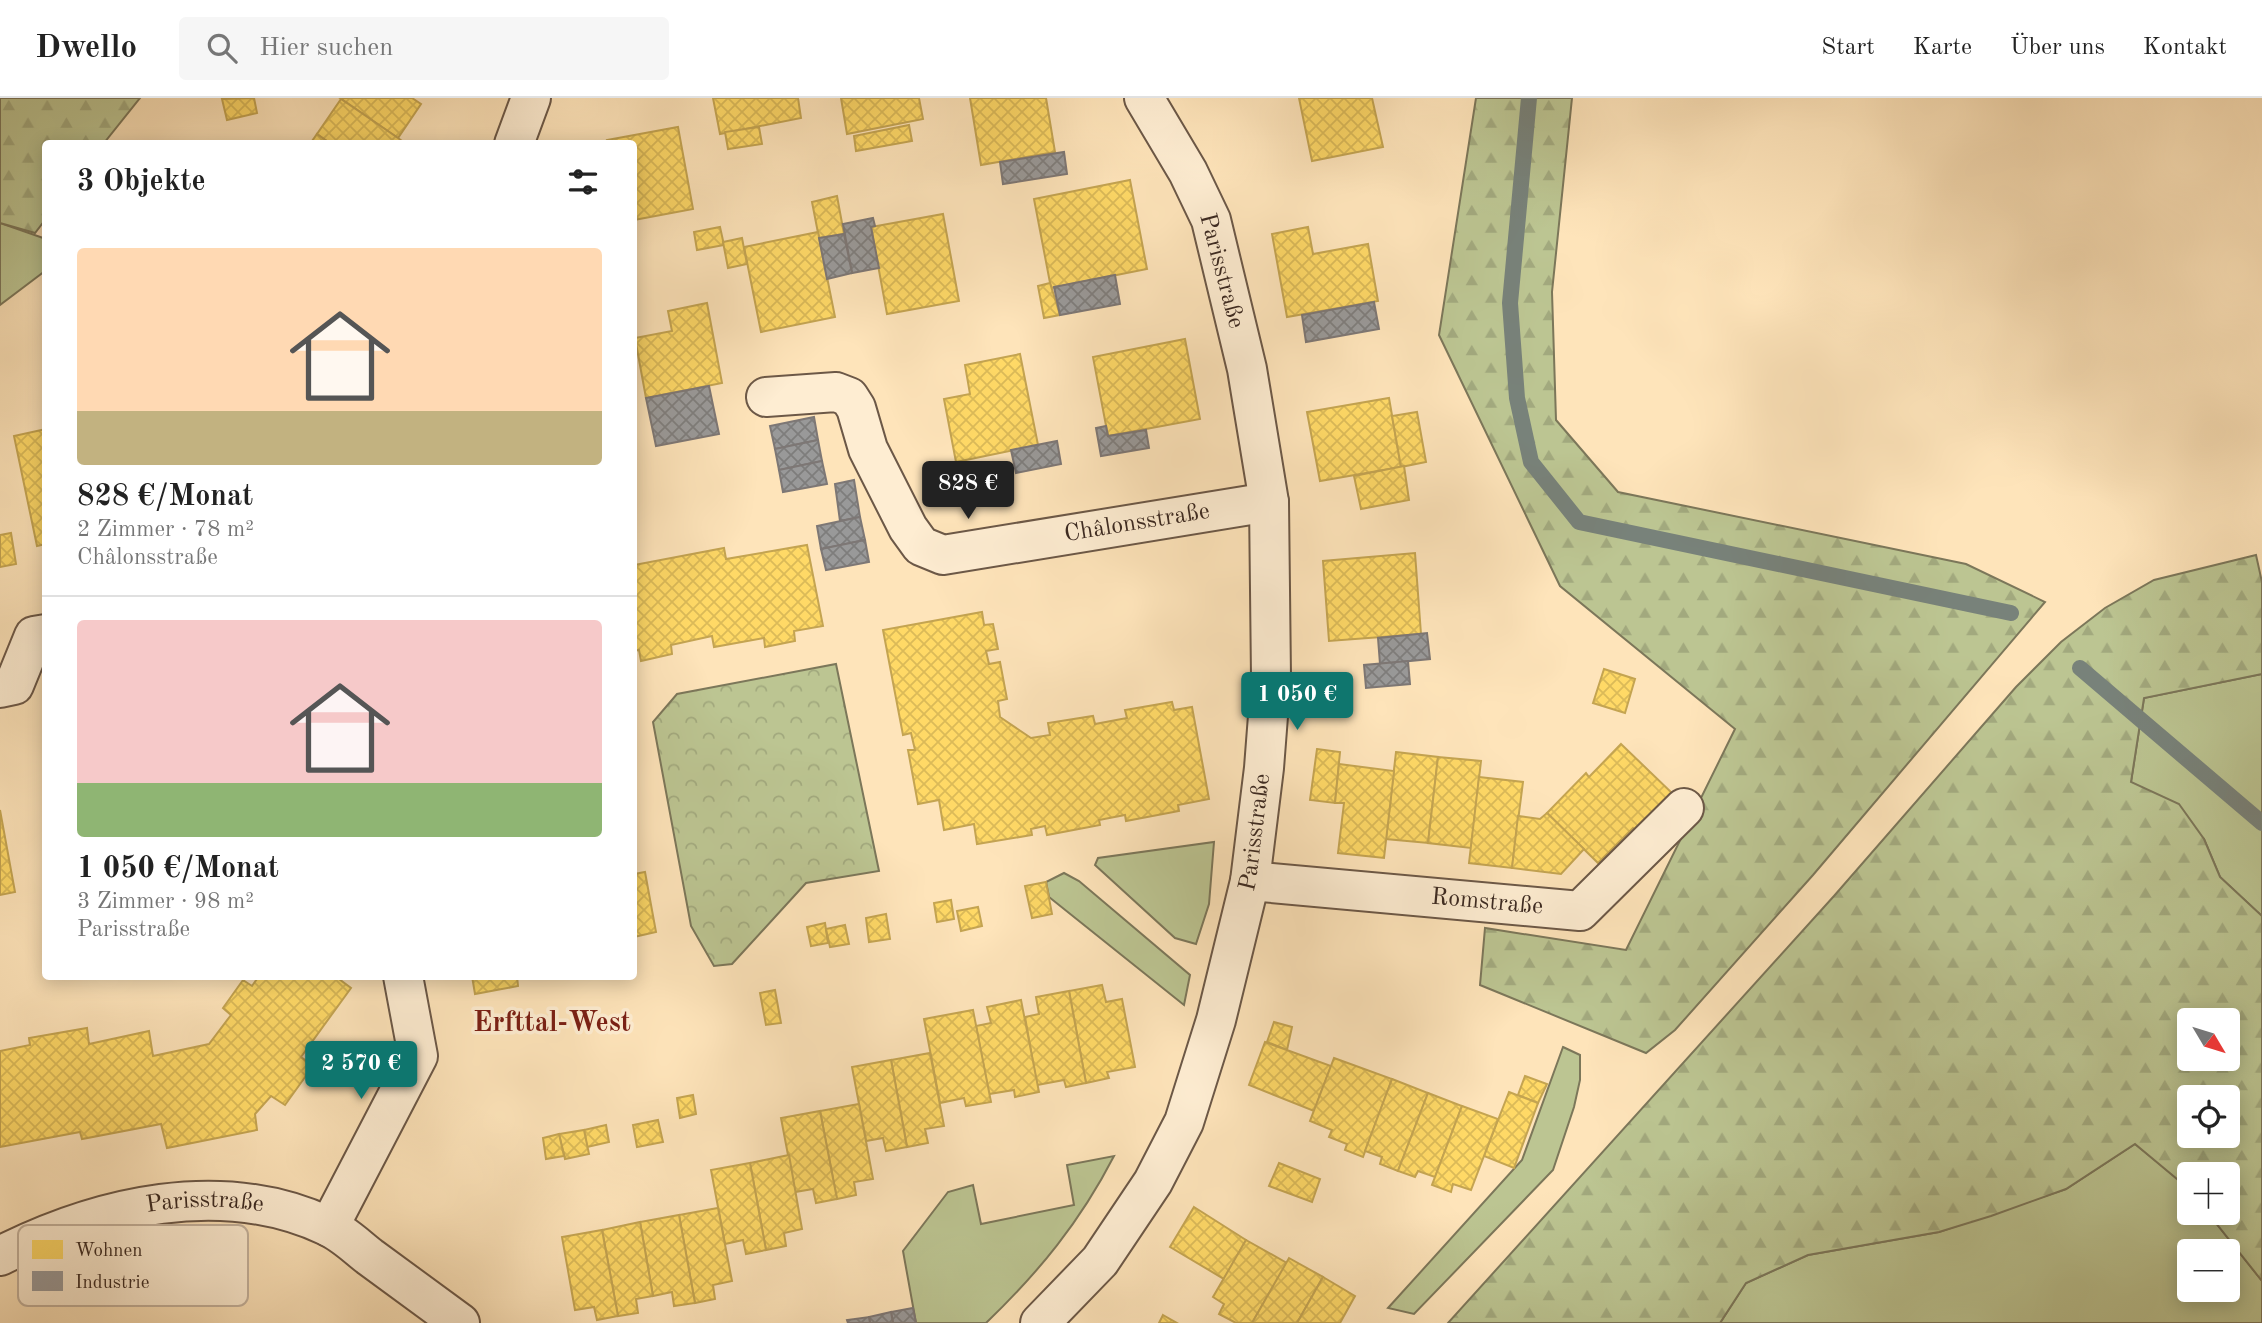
<!DOCTYPE html>
<html lang="de">
<meta charset="utf-8">
<style>
body{margin:0;font-family:"Old Standard TT",serif;background:#f6f6f6;color:#222;height:100vh;display:flex;flex-direction:column;font-size:26px;white-space:nowrap}
*{box-sizing:border-box;margin:0}
p{font-size:23px;color:#767676}
.icon{flex:none;width:38px;height:38px;fill:none;stroke:currentColor;stroke-width:2;stroke-linecap:round;stroke-linejoin:round}
.map{position:relative;flex:1;overflow:hidden}
.drawer{position:absolute;left:42px;top:42px;width:595px;height:840px;display:flex;flex-direction:column;background:#fff;border-radius:7px;box-shadow:0 4px 18px #0003}
.drawer>*{flex:none}
.needle{width:46px;rotate:128deg}
.buttons{position:absolute;left:2177px;top:910px;display:grid;gap:14px}
.buttons a{display:grid;place-items:center;width:63px;height:63px;border-radius:7px;background:#fff;box-shadow:0 4px 18px #0003;font-size:35px}
.price{position:absolute;translate:-50% -60px;padding:0 16px;border-radius:7px;background:#0f766e;color:#fff;font-size:23px;line-height:46px;filter:drop-shadow(0 2px 4px #0008)}
.price::after{content:'';position:absolute;left:50%;top:42px;width:21px;height:16px;margin-left:-10px;background:inherit;clip-path:polygon(0 0,100% 0,50% 100%)}
.price.current{background:#222;color:#fff}
ul{padding:0;list-style:none}
li{display:grid;align-content:center;gap:14px;height:371px;padding:0 35px}
li+li{border-top:2px solid #e0e0e0}
li span{display:grid;place-items:center;height:217px;border-radius:7px;color:#555}
li>.icon{margin-inline-start:auto}
span .icon{width:126px;height:126px;fill:#fffc;stroke-width:1}
li b{font-size:30px}
h2{display:flex;justify-content:space-between;align-items:center;height:84px;padding:0 35px;font-size:30px}
header{display:flex;align-items:center;gap:42px;box-sizing:border-box;height:98px;padding:0 35px;background:#fff;border-bottom:2px solid #e0e0e0}
header strong{font-size:33px}
nav{display:flex;gap:38px;margin-inline-start:auto;font-size:24px}
.search{width:490px;height:63px;background:#f6f6f6;display:flex;align-items:center;gap:18px;box-sizing:border-box;padding:0 24px;border-radius:7px;color:#767676;font-size:26px}
.map>svg:first-child{display:block}
.grass{fill:#bcc592;stroke:#7c775a;stroke-width:2;fill-rule:evenodd}
.forest{fill:url(#forest-firs);stroke:#7c775a;stroke-width:2;fill-rule:evenodd}
.park{fill:url(#park-crowns);stroke:#7c775a;stroke-width:2}
.homes{fill:url(#homes-cross-hatch);stroke:#c4a451;stroke-width:2}
.industry{fill:url(#industry-cross-hatch);stroke:#7d7775;stroke-width:2}
.lines{fill:none;stroke-linecap:round;stroke-linejoin:round}
.stream{stroke:#78827a;stroke-width:16}
.minor-casing{stroke:#6c5847;stroke-width:42}
.minor{stroke:#feedd2;stroke-width:38}
.labels{text-anchor:middle;dominant-baseline:central;stroke-width:7;stroke-linejoin:round;paint-order:stroke}
.street-label{font-size:24px;fill:#3b2921;stroke:#feedd2}
.quarter-label{font-size:28px;font-weight:bold;fill:#7a1f14;stroke:#feedd2}
.key{fill:#feedd2;stroke:#c4b29d;stroke-width:2}
.key-label{font-size:19px;fill:#3b2921}
</style>
<header>
<strong>Dwello</strong>
<div class="search"><svg class="icon" aria-label="search" viewBox="0 0 24 24"><circle cx="10" cy="10" r="6"/><path d="M15 15l6 6"/></svg>Hier suchen</div>
<nav><a>Start</a><a>Karte</a><a>Über uns</a><a>Kontakt</a></nav>
</header>
<div class="map">
<svg width="2262" height="1225" viewBox="0 0 2262 1225">
<defs>
<pattern id="forest-firs" width="22" height="20" patternUnits="userSpaceOnUse" patternTransform="scale(1.75)"><rect width="22" height="20" fill="#bcc592"/><path d="M5 1l3.5 6h-7zM16 11l3.5 6h-7z" fill="#a2a97e"/></pattern>
<pattern id="park-crowns" width="20" height="18" patternUnits="userSpaceOnUse" patternTransform="scale(1.75)"><rect width="20" height="18" fill="#bcc592"/><path d="M2 6a3 3 0 1 1 6 0M12 15a3 3 0 1 1 6 0" fill="none" stroke="#a2a97e"/></pattern>
<pattern id="homes-cross-hatch" width="8" height="8" patternUnits="userSpaceOnUse" patternTransform="scale(1.75)"><rect width="8" height="8" fill="#ffd966"/><path d="M0 0l8 8M0 8l8-8" fill="none" stroke="#dbba58"/></pattern>
<pattern id="industry-cross-hatch" width="8" height="8" patternUnits="userSpaceOnUse" patternTransform="scale(1.75)"><rect width="8" height="8" fill="#999"/><path d="M0 0l8 8M0 8l8-8" fill="none" stroke="#7e7d7c"/></pattern>
</defs>
<rect width="100%" height="100%" fill="#fee4ba"/>
<filter id="stains"><feTurbulence type="fractalNoise" baseFrequency=".00286" numOctaves="4"/><feColorMatrix values="0 0 0 0 .2 0 0 0 0 .09 0 0 0 0 .02 0 0 0 .5 -.17"/></filter>
<radialGradient id="worn" r=".72"><stop offset=".6" stop-color="#630" stop-opacity="0"/><stop offset="1" stop-color="#630" stop-opacity=".3"/></radialGradient>
<!-- grass -->
<g class="grass">
<path d="M0 125 46 141 45 173 0 207Z"/>
<path d="M2262 576V818L2220 779 2204 741 2131 684 2144 600Z"/>
<path d="M1214 744 1209 806 1196 846 1175 840 1095 767 1098 760Z"/>
<path d="M1064 775 1079 783 1190 877 1184 907 1049 799 1046 784Z"/>
<path d="M1563 949 1580 957V982L1574 1009 1553 1072 1414 1216 1388 1210 1522 1062Z"/>
<path d="M2135 1046 2188 1089 2189 1115H2208L2262 1183V1225H1720L1746 1185 1808 1157 1939 1134 2066 1091ZM2189 1153H2228V1192H2189Z"/>
<path d="M1114 1058C1080 1124 1039 1174 986 1225H916L903 1153 948 1094 973 1087 981 1126 1074 1107 1067 1067Z"/>
</g>
<!-- forest -->
<g class="forest">
<path d="M0 0H140L104 45 46 46 45 122 35 135 0 125Z"/>
<path d="M1476 0H1572L1552 194 1556 322 1618 394 1966 466 2045 504 1813 777 1675 932 1646 955 1480 887 1485 830 1626 852 1735 631 1560 488 1439 237Z"/>
<path d="M2256 457 2262 484V576L2144 600 2131 684 2179 706 2204 741 2220 779 2262 818V1183L2208 1115H2228V1076H2189V1091L2135 1046 2066 1091 1991 1118 1939 1134 1808 1157 1746 1185 1720 1225H1448L1834 798 2016 589 2061 544 2105 510 2154 482ZM2189 922H2228V961H2189ZM2228 999V1038H2189V999Z"/>
</g>
<!-- park -->
<path class="park" d="M836 566 879 773 806 785 732 866 714 868 691 828 653 624 677 596Z"/>
<!-- homes -->
<g class="homes">
<path d="M254 0 257 15 227 22 222 1Z"/>
<path d="M340 0H412L421 6 398 40Z"/>
<path d="M713 0H798L801 20 720 36Z"/>
<path d="M841 0H919L923 21 847 36Z"/>
<path d="M970 0H1046L1055 54 981 67Z"/>
<path d="M1299 0H1372L1383 49 1312 63Z"/>
<path d="M341 1 398 40 406 46H331L317 36Z"/>
<path d="M909 27 912 43 856 53 854 38Z"/>
<path d="M678 29 693 111 634 122V46H608L607 42Z"/>
<path d="M759 29 762 46 728 51 725 34Z"/>
<path d="M317 36 331 46H310Z"/>
<path d="M1130 82 1147 171 1051 190 1034 101Z"/>
<path d="M837 98 844 136 819 140 812 104Z"/>
<path d="M943 116 959 203 887 216 871 129Z"/>
<path d="M720 129 724 147 697 152 694 134Z"/>
<path d="M1308 129 1313 156 1368 146 1378 203 1287 219 1272 136Z"/>
<path d="M818 134 835 219 761 234 744 149Z"/>
<path d="M742 140 747 166 728 170 723 144Z"/>
<path d="M1050 185 1060 217 1044 220 1038 188Z"/>
<path d="M707 205 722 285 646 300 635 240 672 233 668 213Z"/>
<path d="M1185 241 1200 321 1108 338 1093 259Z"/>
<path d="M1020 256 1038 347 956 364 944 301 970 296 965 267Z"/>
<path d="M1389 300 1401 369 1320 383 1307 314Z"/>
<path d="M1417 314 1426 364 1401 369 1392 318Z"/>
<path d="M46 331V446L37 448 14 338Z"/>
<path d="M1404 368 1409 402 1361 411 1354 378Z"/>
<path d="M11 435 16 466 0 469V437Z"/>
<path d="M807 447 823 528 794 533 795 543 765 549 764 540 714 549 712 538 671 547 672 556 641 563 639 552 634 553V467L724 450 726 461Z"/>
<path d="M1415 455 1421 536 1329 543 1323 463Z"/>
<path d="M982 514 984 527 993 526 998 551 986 553 989 566 1000 564 1007 601 998 603 1000 619 1031 640 1050 637 1048 625 1093 618 1095 626 1127 620 1125 612 1172 604 1174 612 1192 609 1209 701 1178 707 1179 713 1126 723 1125 717 1099 722 1100 727 1047 737 1045 728 1031 731 1032 737 977 746 974 726 944 732 939 702 918 706 908 652H915L911 635 903 637 883 532Z"/>
<path d="M1604 571 1635 581 1625 615 1593 605Z"/>
<path d="M1621 646 1674 697 1637 734 1633 730 1598 765 1547 715 1586 675 1589 679Z"/>
<path d="M1317 651 1340 654 1335 705 1310 702Z"/>
<path d="M1396 654 1438 659 1428 745 1386 741Z"/>
<path d="M1438 659 1481 663 1471 750 1428 745Z"/>
<path d="M1339 666 1394 673 1384 760 1338 755 1344 705H1335Z"/>
<path d="M1479 679 1523 684 1512 770 1469 765Z"/>
<path d="M0 712 15 794 0 797Z"/>
<path d="M1547 715 1584 751 1561 776 1512 770 1518 718 1540 721Z"/>
<path d="M645 774 656 834 634 839V776Z"/>
<path d="M1046 784 1052 816 1032 820 1025 788Z"/>
<path d="M951 802 954 821 937 824 934 805Z"/>
<path d="M978 809 982 828 961 833 957 813Z"/>
<path d="M886 816 890 841 869 844 866 820Z"/>
<path d="M825 825 828 845 811 848 807 829Z"/>
<path d="M845 827 849 846 830 849 826 831Z"/>
<path d="M259 878H335L351 890 301 959 313 968 285 1007 271 998 255 1016 257 1032 167 1050 161 1026 82 1041 80 1034 0 1049V953L30 947 29 940 87 930 89 946 149 933 153 958 209 946 231 917 223 910 243 882 252 888Z"/>
<path d="M472 878H517L518 888 475 896Z"/>
<path d="M1102 887 1106 904 1122 901 1135 969 1107 974 1109 980 1086 985 1069 893Z"/>
<path d="M775 892 781 925 766 927 760 895Z"/>
<path d="M1069 893 1086 985 1066 989 1064 982 1037 987 1025 919 1039 916 1036 899Z"/>
<path d="M1021 902 1039 994 1015 999 1014 992 989 996 976 928 991 925 987 909Z"/>
<path d="M973 912 991 1004 966 1008 964 1000 940 1005 924 921Z"/>
<path d="M1274 924 1292 929 1287 952 1267 944Z"/>
<path d="M1265 944 1331 968 1314 1013 1249 987Z"/>
<path d="M930 955 944 1028 925 1031 928 1045 907 1049 891 962Z"/>
<path d="M1334 960 1392 981 1363 1059 1345 1052 1347 1046 1329 1039 1332 1032 1310 1023Z"/>
<path d="M891 962 907 1049 886 1053 883 1040 866 1043 852 969Z"/>
<path d="M1525 978 1547 986 1538 1005 1518 997Z"/>
<path d="M1392 981 1428 995 1398 1073 1380 1066 1382 1059 1365 1053Z"/>
<path d="M1509 994 1538 1005 1514 1070 1484 1058Z"/>
<path d="M1428 995 1462 1008 1435 1079 1418 1073 1415 1079 1398 1073Z"/>
<path d="M693 997 696 1016 680 1020 677 1000Z"/>
<path d="M859 1006 873 1081 854 1084 856 1097 837 1101 820 1013Z"/>
<path d="M1462 1008 1498 1021 1471 1092 1453 1086 1451 1094 1432 1087Z"/>
<path d="M820 1013 837 1101 816 1105 813 1091 795 1094 781 1020Z"/>
<path d="M658 1022 663 1044 637 1049 633 1027Z"/>
<path d="M606 1027 609 1044 587 1049 584 1032Z"/>
<path d="M584 1032 589 1056 565 1061 559 1036Z"/>
<path d="M559 1036 564 1058 546 1061 543 1040Z"/>
<path d="M789 1057 802 1131 784 1135 786 1148 766 1152 750 1065Z"/>
<path d="M750 1065 766 1152 746 1156 743 1142 725 1146 711 1072Z"/>
<path d="M1279 1065 1320 1081 1312 1104 1269 1088Z"/>
<path d="M1194 1109 1246 1142 1224 1181 1170 1149Z"/>
<path d="M718 1110 732 1183 713 1187 715 1201 695 1205 679 1117Z"/>
<path d="M679 1117 695 1205 674 1208 672 1194 653 1198 640 1124Z"/>
<path d="M640 1124 653 1198 636 1201 638 1215 618 1218 602 1132Z"/>
<path d="M602 1132 618 1218 597 1222 594 1209 575 1212 562 1139Z"/>
<path d="M1246 1142 1287 1165 1252 1225H1236L1219 1216 1224 1206 1213 1199Z"/>
<path d="M1289 1160 1323 1179 1297 1225H1252Z"/>
<path d="M1323 1179 1355 1198 1340 1225H1297Z"/>
<path d="M1163 1217 1177 1225H1159Z"/>
</g>
<!-- industry -->
<g class="industry">
<path d="M1064 54 1067 76 1003 86 1000 64Z"/>
<path d="M873 120 875 128 871 129 879 170 852 175 843 126Z"/>
<path d="M844 136 852 175 827 181 819 140Z"/>
<path d="M1115 177 1120 206 1060 217 1054 189Z"/>
<path d="M1374 204 1379 231 1306 244 1302 217Z"/>
<path d="M709 288 719 336 656 348 646 300Z"/>
<path d="M814 319 818 342 775 351 770 328Z"/>
<path d="M1106 328 1108 338 1146 332 1149 350 1101 358 1096 330Z"/>
<path d="M818 342 822 363 779 372 775 351Z"/>
<path d="M1057 343 1061 366 1016 375 1011 352Z"/>
<path d="M822 363 827 386 783 394 779 372Z"/>
<path d="M854 382 860 419 840 423 835 386Z"/>
<path d="M860 419 865 442 821 451 817 428Z"/>
<path d="M865 442 869 464 826 472 821 451Z"/>
<path d="M1427 535 1430 561 1380 566 1378 540Z"/>
<path d="M1408 563 1410 586 1366 590 1364 567Z"/>
<path d="M913 1210 916 1225H893L891 1214Z"/>
<path d="M891 1214 893 1225H870L869 1219Z"/>
<path d="M869 1219 870 1225H848L847 1222Z"/>
</g>
<g class="lines">
<!-- stream -->
<g class="stream">
<path d="M1529 0 1510 205 1517 300 1531 364 1579 424 2011 515"/>
<path d="M2080 570 2262 725"/>
</g>
<defs>
<g id="minor">
<path d="M514 46 531 0"/>
<path id="s1" d="M766 299 836 294 849 299 856 310 868 351 908 430 921 448 943 457 1269 404"/>
<path d="M0 590 14 587 34 538 46 536"/>
<path id="s2" d="M1250 783 1580 813 1684 710"/>
<path d="M329 1129 418 958 403 878"/>
<path id="s3" d="M0 1158C99 1108 222 1079 327 1128 343 1135 357 1149 370 1159 400 1181 430 1203 460 1225"/>
<path id="s4" d="M1040 1225 1100 1163 1153 1084 1184 1024 1216 922 1250 783 1264 670 1271 579 1269 404 1247 271 1211 122 1188 74 1144 0"/>
</g>
</defs>
<!-- minor casing -->
<use href="#minor" class="minor-casing"/>
<!-- minor -->
<use href="#minor" class="minor"/>
</g>
<g class="labels">
<!-- street labels -->
<g class="street-label">
<text transform="translate(1221 173) rotate(75)">Parisstraße</text>
<text stroke="none"><textPath href="#s1" startOffset="471">Châlonsstraße</textPath></text>
<text stroke="none"><textPath href="#s4" startOffset="548">Parisstraße</textPath></text>
<text stroke="none"><textPath href="#s2" startOffset="238">Romstraße</textPath></text>
<text stroke="none"><textPath href="#s3" startOffset="214">Parisstraße</textPath></text>
</g>
<!-- quarter labels -->
<g class="quarter-label">
<text x="552" y="926">Erfttal-West</text>
</g>
</g>
<!-- legend -->
<rect x="18" y="1127" width="230" height="81" rx="10" class="key"/>
<rect x="32" y="1142" width="31" height="19" fill="#ffd966"/>
<rect x="32" y="1173" width="31" height="20" fill="#999"/>
<g class="key-label">
<text x="75" y="1158">Wohnen</text>
<text x="75" y="1190">Industrie</text>
</g>
<rect width="100%" height="100%" filter="url(#stains)"/>
<rect width="100%" height="100%" fill="url(#worn)"/>
</svg>
<div class="buttons">
<a><svg class="needle" viewBox="-14 -14 28 28"><path d="M0-13l5 13h-10z" fill="#e53935"/><path d="M0 13l5-13h-10z" fill="#767676"/></svg></a>
<a><svg class="icon" aria-label="locate" viewBox="0 0 24 24"><circle cx="12" cy="12" r="6"/><path d="M12 2v4M12 18v4M2 12h4M18 12h4"/></svg></a>
<a>+</a>
<a>−</a>
</div>
<b class="price current" style="left:968px;top:423px">828 €</b>
<b class="price" style="left:1297px;top:634px">1 050 €</b>
<b class="price" style="left:361px;top:1003px">2 570 €</b>
<section class="drawer">
<h2>3 Objekte<svg class="icon" aria-label="filters" viewBox="0 0 24 24"><path d="M4 7h16M4 17h16"/><circle cx="9" cy="7" r="2"/><circle cx="15" cy="17" r="2"/></svg></h2>
<ul>
<li><span style="background:linear-gradient(#ffd9b3 75%,#c2b280 0)"><svg class="icon" aria-label="home" viewBox="0 0 24 24"><path d="M3 11l9-7 9 7M6 9v11h12V9"/></svg></span><div><b>828 €/Monat</b><p>2 Zimmer · 78 m²</p><p>Châlonsstraße</p></div></li>
<li><span style="background:linear-gradient(#f6c9c9 75%,#8fb573 0)"><svg class="icon" aria-label="home" viewBox="0 0 24 24"><path d="M3 11l9-7 9 7M6 9v11h12V9"/></svg></span><div><b>1 050 €/Monat</b><p>3 Zimmer · 98 m²</p><p>Parisstraße</p></div></li>
</ul>
</section>
</div>
